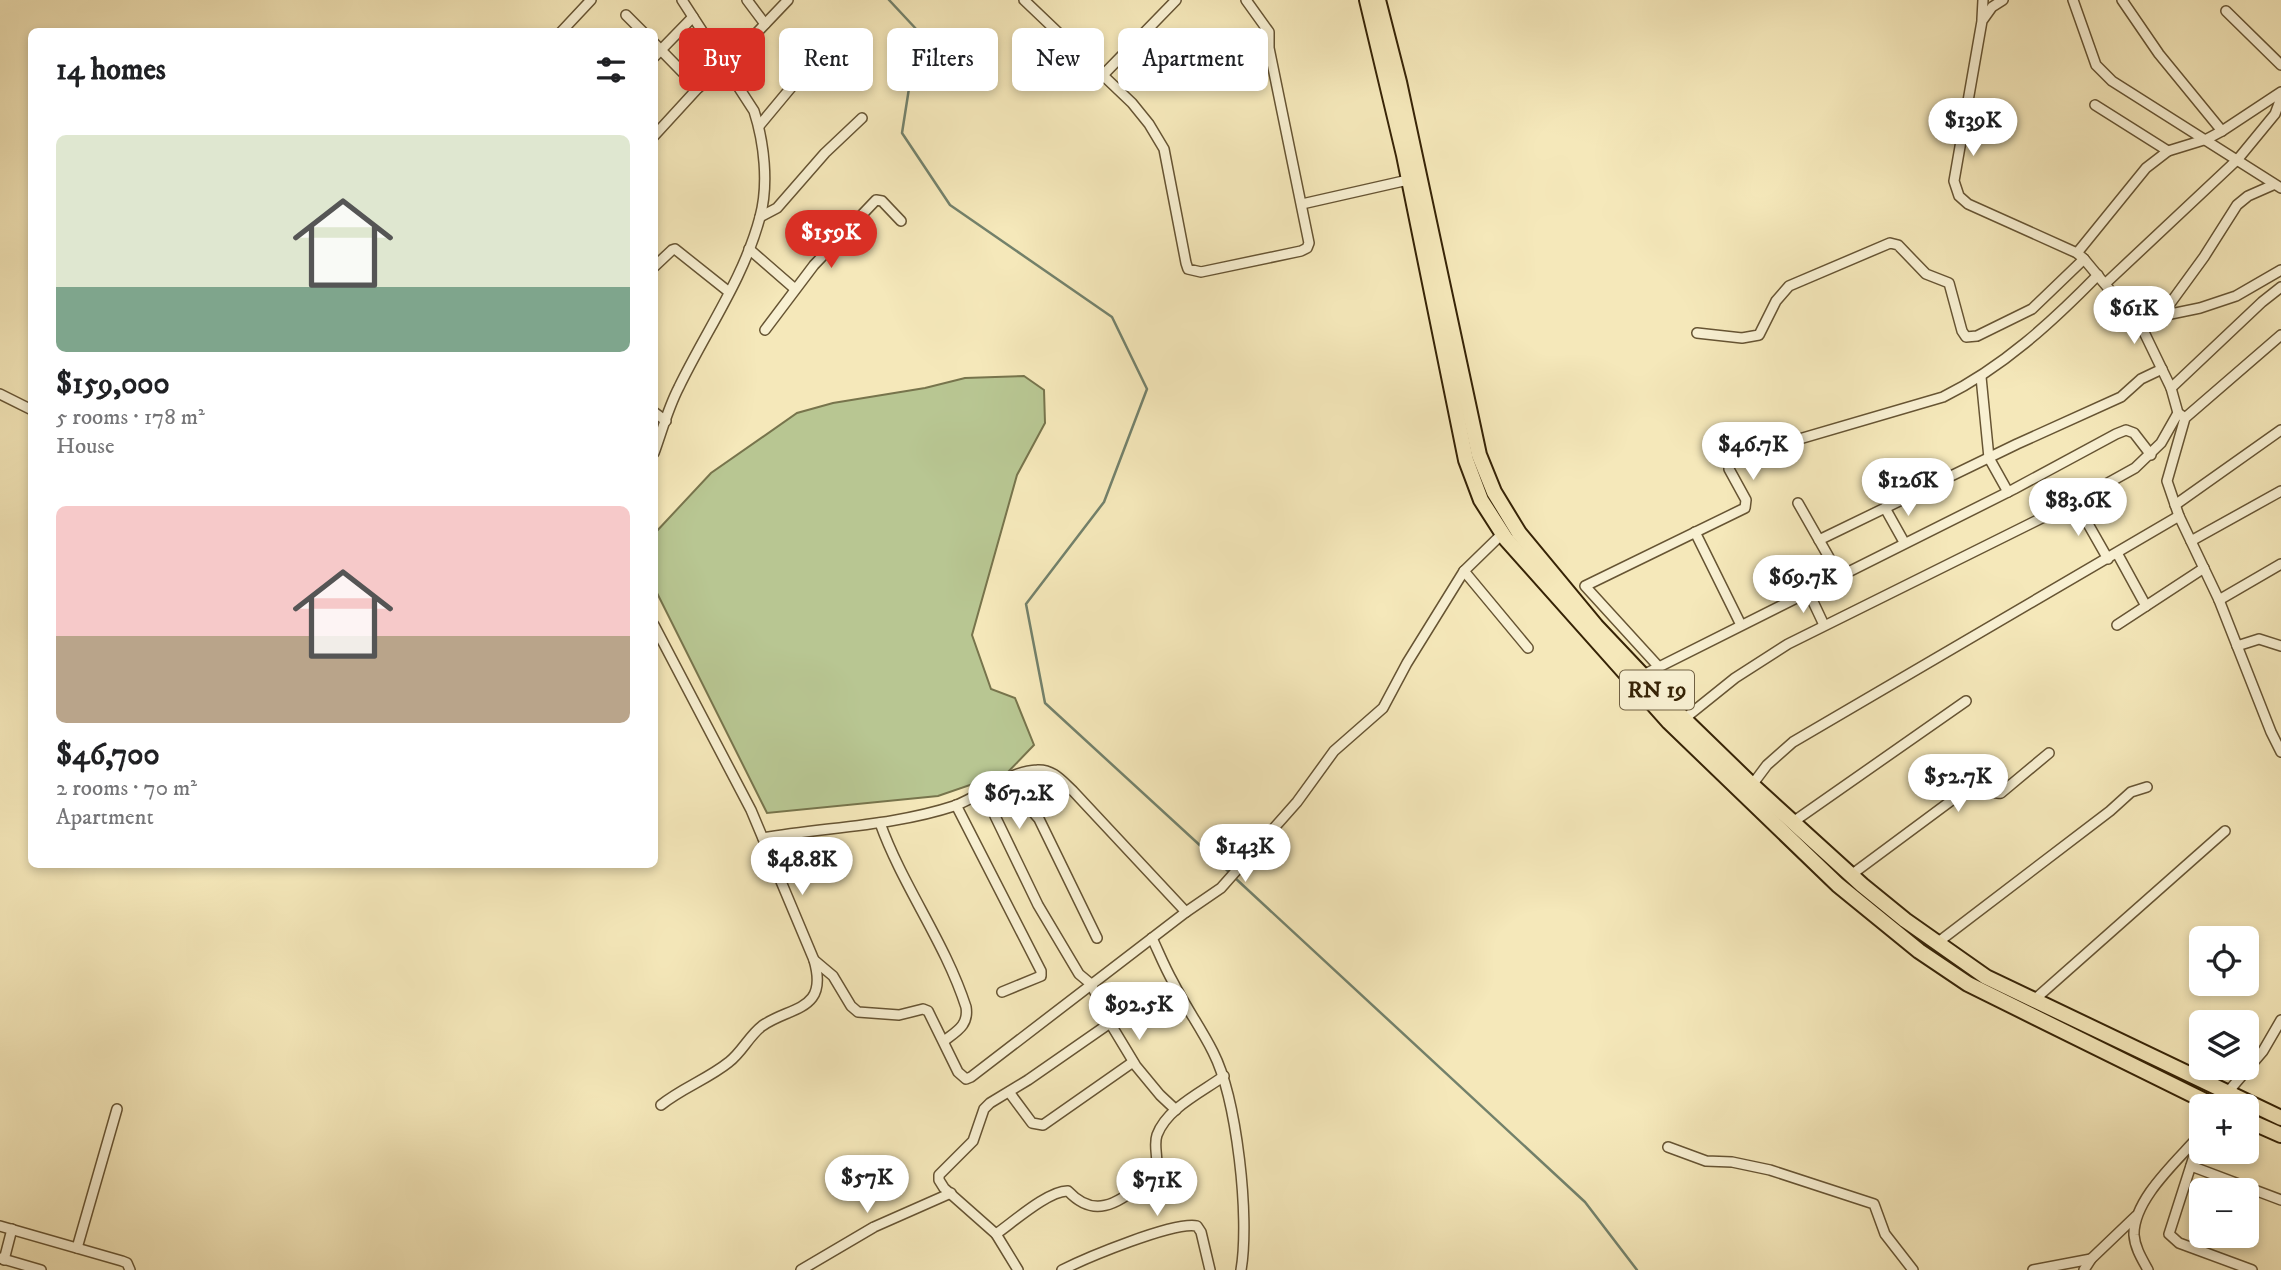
<!DOCTYPE html>
<meta charset="utf-8">
<style>
body{margin:0;font-family:"IM FELL DW Pica",serif;background:#f6f6f6;color:#202124;height:100vh;display:flex;flex-direction:column;font-size:26px;white-space:nowrap}
*{box-sizing:border-box;margin:0}
p{font-size:23px;color:#757577}
.icon{flex:none;width:38px;height:38px;fill:none;stroke:currentColor;stroke-width:2;stroke-linecap:round;stroke-linejoin:round}
.map{position:relative;flex:1;overflow:hidden}
.side{position:absolute;left:28px;top:28px;width:630px;height:840px;display:flex;flex-direction:column;background:#fff;border-radius:10px;box-shadow:0 4px 10px #0003}
.side>*{flex:none}
.hud{position:absolute;left:679px;top:28px;width:665px;height:63px;display:flex;gap:14px}
.tools{position:absolute;left:2189px;top:926px;display:grid;gap:14px}
.tools a{display:grid;place-items:center;width:70px;height:70px;border-radius:10px;background:#fff;box-shadow:0 4px 10px #0003;font-size:35px}
.price{position:absolute;translate:-50% -60px;padding:0 16px;border-radius:24px;background:#fff;color:#222;font-size:23px;line-height:46px;filter:drop-shadow(0 2px 4px #0008)}
.price::after{content:'';position:absolute;left:50%;top:42px;width:21px;height:16px;margin-left:-10px;background:inherit;clip-path:polygon(0 0,100% 0,50% 100%)}
.price.on{background:#d93025;color:#fff}
ul{padding:0;list-style:none}
li{display:grid;align-content:center;gap:14px;height:371px;padding:0 28px}
li span{display:grid;place-items:center;height:217px;border-radius:10px;color:#555}
li>.icon{margin-inline-start:auto}
span .icon{width:126px;height:126px;fill:#fffc;stroke-width:1}
li b{font-size:30px}
h2{display:flex;justify-content:space-between;align-items:center;height:84px;padding:0 28px;font-size:30px}
.tag{padding:0 24px;border-radius:10px;background:#fff;box-shadow:0 4px 10px #0003;font-size:24px;line-height:63px}
.tag.on{background:#d93025;color:#fff}
.map>svg:first-child{display:block}
.green{fill:#b8c692;stroke:#77744c;stroke-width:2}
.lines{fill:none;stroke-linecap:round;stroke-linejoin:round}
.stream{stroke:#73816b;stroke-width:2.5}
.street-casing{stroke:#665433;stroke-width:12}
.primary-casing{stroke:#362306;stroke-width:18}
.street{stroke:#f8f0d2;stroke-width:9}
.primary{stroke:#f5e8ba;stroke-width:14}
.labels{text-anchor:middle;dominant-baseline:central;stroke-width:5;stroke-linejoin:round;paint-order:stroke}
.shield{fill:#f8f0d2;stroke:#706043;stroke-width:2}
.shield-label{font-size:23px;font-weight:bold;fill:#362306}
</style>
<div class="map">
<svg width="2281" height="1270" viewBox="0 0 2281 1270">
<rect width="100%" height="100%" fill="#f5e8ba"/>
<filter id="stains"><feTurbulence type="fractalNoise" baseFrequency=".00286" numOctaves="4"/><feColorMatrix values="0 0 0 0 .2 0 0 0 0 .09 0 0 0 0 .02 0 0 0 .5 -.17"/></filter>
<radialGradient id="worn" r=".72"><stop offset=".6" stop-color="#630" stop-opacity="0"/><stop offset="1" stop-color="#630" stop-opacity=".3"/></radialGradient>
<!-- green -->
<path class="green" d="M1024 376 1044 390 1045 423 1017 475 972 635 991 689 1015 698 1034 745 1008 772 938 796 767 813 655 589V533L711 473 797 413 833 403 925 388 965 378Z"/>
<g class="lines">
<!-- stream -->
<g class="stream">
<path d="M889 0 918 31 902 133 950 205 1112 317 1147 389 1104 502 1026 604 1045 703 1229 872"/>
<path d="M1234 877 1585 1202 1637 1270"/>
</g>
<defs>
<g id="street">
<path d="M747 0 765 24"/>
<path d="M1024 0 1132 103 1149 124 1164 149 1186 263 1188 269 1201 272 1301 251 1307 248 1309 243 1269 48V32L1246 0"/>
<path d="M2003 0 1992 7 1982 21 1954 181 1959 196 1968 204 2077 253 2084 259 2143 330 2171 388 2178 413 2185 418"/>
<path d="M2073 0 2096 65 2112 81 2281 188"/>
<path d="M2122 0 2159 54 2222 131"/>
<path d="M2226 11 2281 65"/>
<path d="M626 15 643 32"/>
<path d="M1982 19 1983 0"/>
<path d="M561 32 591 0"/>
<path d="M654 43 698 88"/>
<path d="M654 57 693 17"/>
<path d="M1103 75 1176 0"/>
<path d="M2095 105 2168 151"/>
<path d="M759 126 833 37"/>
<path d="M654 136 698 88 726 65 788 0"/>
<path d="M1302 204 1408 180"/>
<path d="M760 217 777 208 825 153 862 118"/>
<path d="M749 249 795 289"/>
<path d="M2077 253 2146 168 2168 151 2207 139 2222 131 2281 92"/>
<path d="M654 267 672 250 675 249 729 292"/>
<path d="M2106 283 2238 159 2275 114 2281 98"/>
<path d="M2161 316 2200 308 2236 296 2281 270"/>
<path d="M765 330 814 265 876 200 882 201 901 221"/>
<path d="M2143 330 2161 316 2204 257 2237 205 2248 196 2273 185"/>
<path d="M1697 333 1742 338 1759 335 1776 301 1789 286 1890 243 1898 245 1926 274 1949 283 1962 331 1966 337 1977 336 2032 309 2084 259"/>
<path d="M2281 335 2185 418 2167 481 2179 516 2219 600 2271 732 2281 752"/>
<path d="M1981 377 1989 458 2008 492"/>
<path d="M2171 388 2262 302 2281 287"/>
<path d="M0 394 32 410"/>
<path d="M654 412 666 421"/>
<path d="M654 453C662 431 668 408 679 387 706 331 744 278 760 217 769 184 764 142 754 111L682 0"/>
<path d="M2075 501 2108 559"/>
<path d="M1798 503 1839 575"/>
<path d="M2175 505 2281 430"/>
<path d="M1885 508 1904 542"/>
<path d="M1695 532 1741 625"/>
<path d="M1819 540 2017 444 2121 397 2141 379 2162 369"/>
<path d="M2191 541 2281 491"/>
<path d="M2117 553 2146 606"/>
<path d="M1464 571 1528 648"/>
<path d="M1808 591 1824 625"/>
<path d="M2219 600 2281 564"/>
<path d="M654 625 751 810 814 960C829 1012 790 1006 762 1026 749 1036 742 1052 729 1062 708 1079 682 1088 661 1105"/>
<path d="M2117 625 2204 568"/>
<path d="M2237 646 2259 639 2281 646"/>
<path d="M1658 666 1585 586 1745 508 1746 500 1729 469 1731 459 1943 397C2002 368 2052 322 2098 275"/>
<path d="M1643 675 2014 489 2116 434 2126 430 2134 433 2151 455"/>
<path d="M1684 719 1735 678 1788 644 2072 503 2135 468 2161 443 2178 413"/>
<path d="M1752 785 1767 765 1793 742 2179 516"/>
<path d="M956 805 1041 971V976L1002 992"/>
<path d="M1793 822 1966 701"/>
<path d="M880 823C903 887 945 942 966 1007 969 1025 957 1031 944 1041"/>
<path d="M763 838C827 827 893 826 954 806 980 797 1008 771 1037 770 1053 769 1062 781 1073 791L1186 912"/>
<path d="M1851 875 1971 786C1982 784 1989 795 2001 793L2049 753"/>
<path d="M1097 938 1039 819C1028 805 1013 798 996 806L995 816 1038 905 1079 974 1091 984 1110 1023 1136 1066 1160 1095 1176 1110"/>
<path d="M1152 938C1159 953 1165 968 1173 982 1185 1006 1201 1028 1213 1052 1237 1099 1250 1218 1241 1270"/>
<path d="M1937 943 2110 811 2131 792 2147 787"/>
<path d="M814 960 833 976 851 1006 858 1012 899 1015 923 1009 928 1011 958 1072 966 1079 971 1077 1186 912 1221 888 1297 802 1334 751 1383 708 1407 663 1464 571 1502 534"/>
<path d="M2033 1001 2225 831"/>
<path d="M1009 1092 1032 1123 1043 1125 1133 1062"/>
<path d="M2227 1093 2263 1051 2281 1020"/>
<path d="M2201 1134 2169 1234 2179 1243 2252 1270"/>
<path d="M1668 1147 1706 1161 1732 1162 1770 1170 1874 1204 1885 1234 1913 1270"/>
<path d="M2191 1166 2281 1200"/>
<path d="M0 1226 122 1261 127 1263 130 1270"/>
<path d="M996 1234C1012 1223 1049 1190 1068 1191 1098 1223 1122 1198 1151 1178 1163 1166 1152 1149 1157 1135 1167 1108 1202 1092 1224 1076"/>
<path d="M77 1248 117 1109"/>
<path d="M0 1258 41 1270"/>
<path d="M4 1260 12 1229"/>
<path d="M801 1270 874 1227 951 1193"/>
<path d="M1018 1270 996 1234 944 1188 939 1180V1175L973 1141 984 1109 990 1103 1028 1080 1110 1023"/>
<path d="M1062 1270C1086 1258 1174 1221 1197 1226L1201 1232 1210 1270"/>
<path d="M2033 1270 2091 1259"/>
<path d="M2084 1270 2091 1259 2136 1216"/>
<path d="M2148 1270C2142 1259 2135 1248 2134 1235 2133 1200 2176 1162 2198 1137"/>
</g>
<g id="primary">
<path d="M1367 0 1404 155 1466 460 1481 500 1506 539 1669 722 1838 885 1919 951 1968 984 2215 1106"/>
<path d="M1378 0 1399 82 1479 455 1494 492 1519 533 1596 626 1684 719 1752 785 1862 885 1905 920 1986 977 2281 1118"/>
<path d="M2247 1120 2281 1135"/>
</g>
</defs>
<!-- street casing -->
<use href="#street" class="street-casing"/>
<!-- primary casing -->
<use href="#primary" class="primary-casing"/>
<!-- street -->
<use href="#street" class="street"/>
<!-- primary -->
<use href="#primary" class="primary"/>
</g>
<g class="labels">
<!-- shield labels -->
<rect class="shield" x="1620" y="670.5" width="74" height="39" rx="5"/>
<g class="shield-label">
<text x="1657" y="690">RN 19</text>
</g>
</g>
<rect width="100%" height="100%" filter="url(#stains)"/>
<rect width="100%" height="100%" fill="url(#worn)"/>
</svg>
<div class="tools">
<a><svg class="icon" aria-label="locate" viewBox="0 0 24 24"><circle cx="12" cy="12" r="6"/><path d="M12 2v4M12 18v4M2 12h4M18 12h4"/></svg></a>
<a><svg class="icon" aria-label="layers" viewBox="0 0 24 24"><path d="M12 4l9 5-9 5-9-5zM3 14l9 5 9-5"/></svg></a>
<a>+</a>
<a>−</a>
</div>
<b class="price" style="left:1973px;top:158px">$139K</b>
<b class="price on" style="left:831px;top:270px">$159K</b>
<b class="price" style="left:2134px;top:346px">$61K</b>
<b class="price" style="left:1753px;top:482px">$46.7K</b>
<b class="price" style="left:1908px;top:518px">$126K</b>
<b class="price" style="left:2078px;top:538px">$83.6K</b>
<b class="price" style="left:1803px;top:615px">$69.7K</b>
<b class="price" style="left:1958px;top:814px">$52.7K</b>
<b class="price" style="left:1019px;top:831px">$67.2K</b>
<b class="price" style="left:1245px;top:884px">$143K</b>
<b class="price" style="left:802px;top:897px">$48.8K</b>
<b class="price" style="left:1139px;top:1042px">$92.5K</b>
<b class="price" style="left:867px;top:1215px">$57K</b>
<b class="price" style="left:1157px;top:1218px">$71K</b>
<div class="hud">
<a class="tag on">Buy</a>
<a class="tag">Rent</a>
<a class="tag">Filters</a>
<a class="tag">New</a>
<a class="tag">Apartment</a>
</div>
<section class="side">
<h2>14 homes<svg class="icon" aria-label="filters" viewBox="0 0 24 24"><path d="M4 7h16M4 17h16"/><circle cx="9" cy="7" r="2"/><circle cx="15" cy="17" r="2"/></svg></h2>
<ul>
<li><span style="background:linear-gradient(#dfe7d0 70%,#7fa58c 0)"><svg class="icon" aria-label="home" viewBox="0 0 24 24"><path d="M3 11l9-7 9 7M6 9v11h12V9"/></svg></span><div><b>$159,000</b><p>5 rooms · 178 m²</p><p>House</p></div></li>
<li><span style="background:linear-gradient(#f6c9c9 60%,#b9a48a 0)"><svg class="icon" aria-label="home" viewBox="0 0 24 24"><path d="M3 11l9-7 9 7M6 9v11h12V9"/></svg></span><div><b>$46,700</b><p>2 rooms · 70 m²</p><p>Apartment</p></div></li>
</ul>
</section>
</div>
